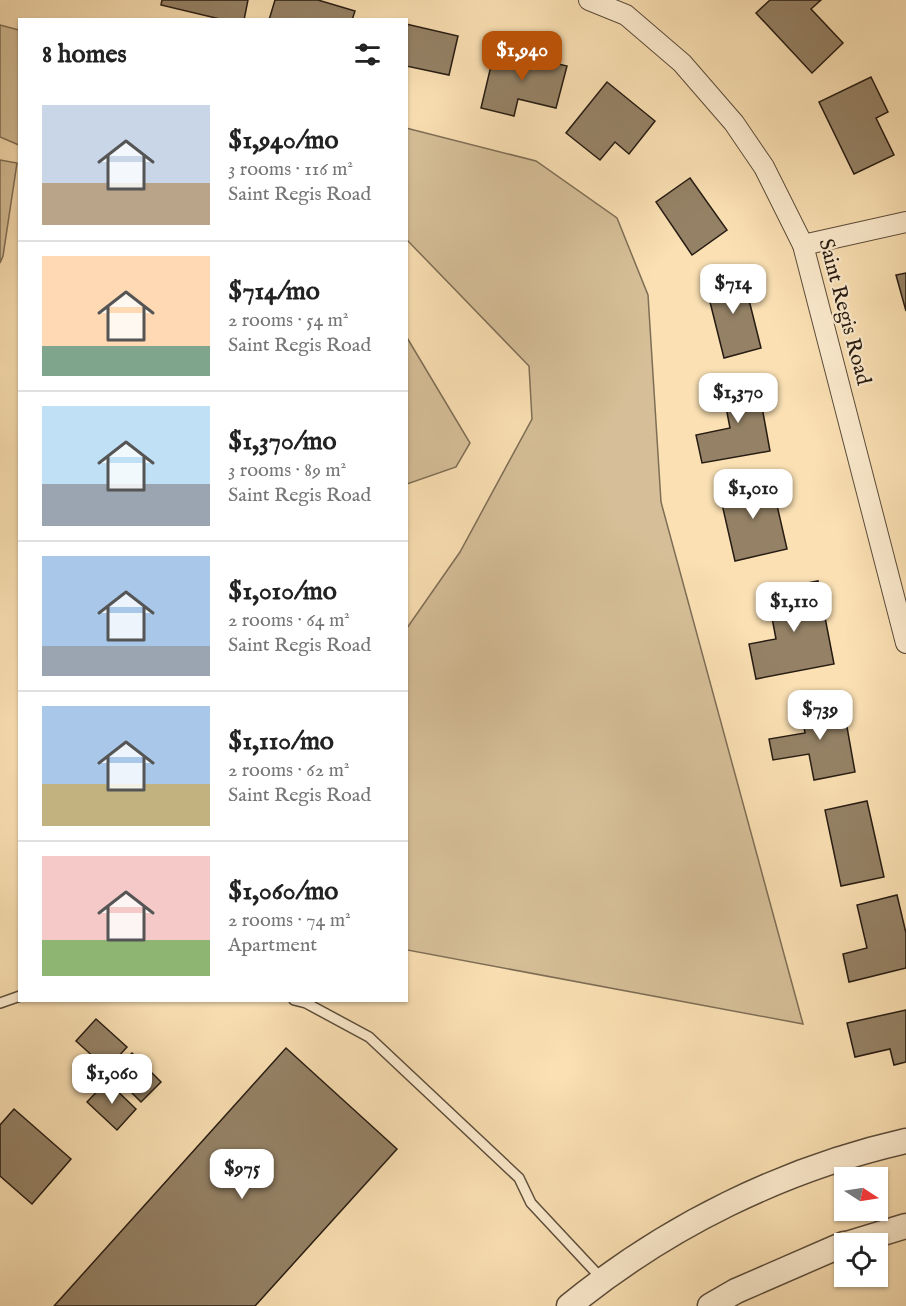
<!DOCTYPE html>
<meta charset="utf-8">
<style>
body{margin:0;font-family:"IM FELL English",serif;background:#f2f2f2;color:#222;height:100vh;display:flex;flex-direction:column;font-size:22px;white-space:nowrap}
*{box-sizing:border-box;margin:0}
p{font-size:20px;color:#767676}
.icon{flex:none;width:33px;height:33px;fill:none;stroke:currentColor;stroke-width:2;stroke-linecap:round;stroke-linejoin:round}
.map{position:relative;flex:1;overflow:hidden}
.sheet{position:absolute;left:18px;top:18px;width:390px;height:984px;display:flex;flex-direction:column;background:#fff;border-radius:0px;box-shadow:0 2px 4px #0004}
.sheet>*{flex:none}
.needle{width:39px;rotate:102deg}
.controls{position:absolute;left:834px;top:1167px;display:grid;gap:12px}
.controls a{display:grid;place-items:center;width:54px;height:54px;border-radius:0px;background:#fff;box-shadow:0 2px 4px #0004;font-size:30px}
.price{position:absolute;translate:-50% -51px;padding:0 14px;border-radius:12px;background:#fff;color:#222;font-size:20px;line-height:39px;filter:drop-shadow(0 2px 3px #0008)}
.price::after{content:'';position:absolute;left:50%;top:36px;width:18px;height:14px;margin-left:-9px;background:inherit;clip-path:polygon(0 0,100% 0,50% 100%)}
.price.active{background:#b45309;color:#fff}
ul{padding:0;list-style:none}
li{display:flex;align-items:center;gap:18px;height:150px;padding:0 24px}
li+li{border-top:2px solid #e0e0e0}
li span{display:grid;place-items:center;flex:none;width:168px;height:120px;border-radius:0px;color:#555}
li>.icon{margin-inline-start:auto}
span .icon{width:72px;height:72px;fill:#fffc;stroke-width:1}
li b{font-size:26px}
h2{display:flex;justify-content:space-between;align-items:center;height:72px;padding:0 24px;font-size:26px}
.map>svg:first-child{display:block}
.green{fill:#d6bf98;stroke:#7e6e56;stroke-width:1.5}
.building{fill:#958266;stroke:#271c13;stroke-width:1.5}
.lines{fill:none;stroke-linecap:round;stroke-linejoin:round}
.service-casing{stroke:#5c4d3b;stroke-width:12}
.minor-casing{stroke:#5c4d3b;stroke-width:22}
.tertiary-casing{stroke:#5c4d3b;stroke-width:27}
.service{stroke:#fcebce;stroke-width:9}
.minor{stroke:#fcebce;stroke-width:20}
.tertiary{stroke:#fcebce;stroke-width:24}
.labels{text-anchor:middle;dominant-baseline:central;stroke-width:4.5;stroke-linejoin:round;paint-order:stroke}
.street-label{font-size:21px;fill:#271c13;stroke:#fcebce}
</style>
<div class="map">
<svg width="906" height="1306" viewBox="0 0 906 1306">
<rect width="100%" height="100%" fill="#fae0b3"/>
<filter id="stains"><feTurbulence type="fractalNoise" baseFrequency=".00333" numOctaves="4"/><feColorMatrix values="0 0 0 0 .2 0 0 0 0 .09 0 0 0 0 .02 0 0 0 .5 -.17"/></filter>
<radialGradient id="worn" r=".72"><stop offset=".6" stop-color="#630" stop-opacity="0"/><stop offset="1" stop-color="#630" stop-opacity=".3"/></radialGradient>
<!-- green -->
<g class="green">
<path d="M0 25 19 30V145L0 137Z"/>
<path d="M406 128 536 161 617 218 648 295 661 502 803 1024 407 950V628L460 552 532 419 529 366 407 240Z"/>
<path d="M0 160 17 163 3 256 0 263Z"/>
<path d="M406 336 470 443 456 467 407 484Z"/>
</g>
<!-- building -->
<g class="building">
<path d="M162 0H248L244 20H224L161 5Z"/>
<path d="M275 0H318L355 11 352 20H269Z"/>
<path d="M770 0H821L811 9 843 43 812 73 756 13Z"/>
<path d="M406 24 458 36 449 75 406 66Z"/>
<path d="M495 49 567 66 556 108 518 99 514 116 481 108Z"/>
<path d="M871 77 888 112 876 118 894 155 854 174 819 102Z"/>
<path d="M607 82 655 121 629 154 615 142 600 160 566 133Z"/>
<path d="M690 178 727 230 692 255 656 202Z"/>
<path d="M742 272 761 348 724 358 705 282Z"/>
<path d="M906 273V311L896 275Z"/>
<path d="M756 374 770 451 702 463 696 435 730 428 721 381Z"/>
<path d="M771 479 787 549 735 561 719 491Z"/>
<path d="M818 581 834 664 756 679 749 644 776 639 767 591Z"/>
<path d="M842 699 855 772 814 780 809 754 773 760 769 739 805 733 800 706Z"/>
<path d="M867 801 884 877 841 886 825 810Z"/>
<path d="M897 895 906 933V968L849 982 843 954 867 948 857 905Z"/>
<path d="M906 1010V1062L894 1065 890 1049 855 1057 847 1023Z"/>
<path d="M96 1019 127 1047 107 1069 76 1041Z"/>
<path d="M286 1048 397 1149 255 1306H54Z"/>
<path d="M132 1053 161 1082 141 1102 112 1073Z"/>
<path d="M107 1081 136 1109 117 1130 87 1102Z"/>
<path d="M14 1109 71 1159 32 1204 0 1176V1125Z"/>
</g>
<g class="lines">
<defs>
<g id="service">
<path d="M294 1000 306 1003 369 1037 519 1178 531 1203 602 1279"/>
<path d="M0 1003 20 996"/>
</g>
<g id="minor">
<path d="M589 0 626 15 682 63 734 123 764 167 803 245 906 643"/>
<path d="M803 245 906 222"/>
</g>
<g id="tertiary">
<path d="M847 1244 906 1226"/>
<path d="M569 1306C667 1226 783 1169 906 1141"/>
<path d="M710 1306 736 1291 844 1244"/>
</g>
</defs>
<!-- service casing -->
<use href="#service" class="service-casing"/>
<!-- minor casing -->
<use href="#minor" class="minor-casing"/>
<!-- tertiary casing -->
<use href="#tertiary" class="tertiary-casing"/>
<!-- service -->
<use href="#service" class="service"/>
<!-- minor -->
<use href="#minor" class="minor"/>
<!-- tertiary -->
<use href="#tertiary" class="tertiary"/>
</g>
<g class="labels">
<!-- street labels -->
<g class="street-label">
<text transform="translate(844 312) rotate(75)">Saint Regis Road</text>
</g>
</g>
<rect width="100%" height="100%" filter="url(#stains)"/>
<rect width="100%" height="100%" fill="url(#worn)"/>
</svg>
<div class="controls">
<a><svg class="needle" viewBox="-14 -14 28 28"><path d="M0-13l5 13h-10z" fill="#e53935"/><path d="M0 13l5-13h-10z" fill="#767676"/></svg></a>
<a><svg class="icon" aria-label="locate" viewBox="0 0 24 24"><circle cx="12" cy="12" r="6"/><path d="M12 2v4M12 18v4M2 12h4M18 12h4"/></svg></a>
</div>
<b class="price active" style="left:522px;top:82px">$1,940</b>
<b class="price" style="left:733px;top:315px">$714</b>
<b class="price" style="left:738px;top:424px">$1,370</b>
<b class="price" style="left:753px;top:520px">$1,010</b>
<b class="price" style="left:794px;top:633px">$1,110</b>
<b class="price" style="left:820px;top:741px">$739</b>
<b class="price" style="left:112px;top:1105px">$1,060</b>
<b class="price" style="left:242px;top:1200px">$975</b>
<section class="sheet">
<h2>8 homes<svg class="icon" aria-label="filters" viewBox="0 0 24 24"><path d="M4 7h16M4 17h16"/><circle cx="9" cy="7" r="2"/><circle cx="15" cy="17" r="2"/></svg></h2>
<ul>
<li><span style="background:linear-gradient(#c9d6e8 65%,#b9a48a 0)"><svg class="icon" aria-label="home" viewBox="0 0 24 24"><path d="M3 11l9-7 9 7M6 9v11h12V9"/></svg></span><div><b>$1,940/mo</b><p>3 rooms · 116 m²</p><p>Saint Regis Road</p></div></li>
<li><span style="background:linear-gradient(#ffd9b3 75%,#7fa58c 0)"><svg class="icon" aria-label="home" viewBox="0 0 24 24"><path d="M3 11l9-7 9 7M6 9v11h12V9"/></svg></span><div><b>$714/mo</b><p>2 rooms · 54 m²</p><p>Saint Regis Road</p></div></li>
<li><span style="background:linear-gradient(#bfe0f5 65%,#9aa5b1 0)"><svg class="icon" aria-label="home" viewBox="0 0 24 24"><path d="M3 11l9-7 9 7M6 9v11h12V9"/></svg></span><div><b>$1,370/mo</b><p>3 rooms · 89 m²</p><p>Saint Regis Road</p></div></li>
<li><span style="background:linear-gradient(#a9c7e8 75%,#9aa5b1 0)"><svg class="icon" aria-label="home" viewBox="0 0 24 24"><path d="M3 11l9-7 9 7M6 9v11h12V9"/></svg></span><div><b>$1,010/mo</b><p>2 rooms · 64 m²</p><p>Saint Regis Road</p></div></li>
<li><span style="background:linear-gradient(#a9c7e8 65%,#c2b280 0)"><svg class="icon" aria-label="home" viewBox="0 0 24 24"><path d="M3 11l9-7 9 7M6 9v11h12V9"/></svg></span><div><b>$1,110/mo</b><p>2 rooms · 62 m²</p><p>Saint Regis Road</p></div></li>
<li><span style="background:linear-gradient(#f6c9c9 70%,#8fb573 0)"><svg class="icon" aria-label="home" viewBox="0 0 24 24"><path d="M3 11l9-7 9 7M6 9v11h12V9"/></svg></span><div><b>$1,060/mo</b><p>2 rooms · 74 m²</p><p>Apartment</p></div></li>
</ul>
</section>
</div>
